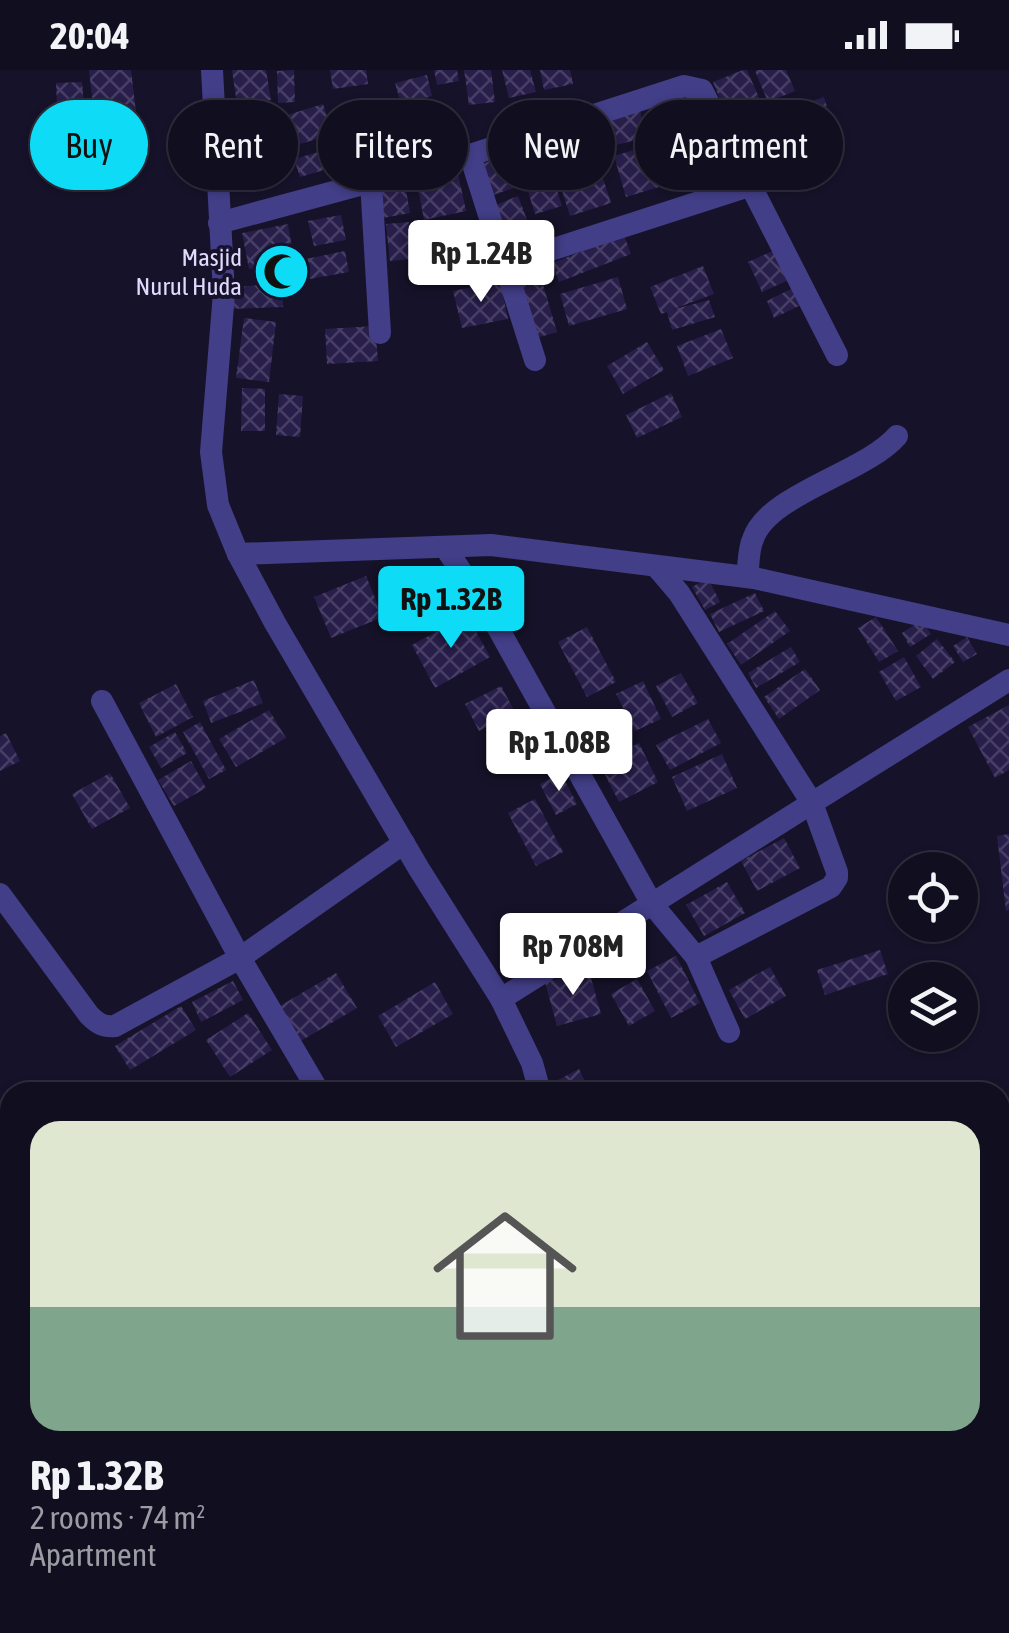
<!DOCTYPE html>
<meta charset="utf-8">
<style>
body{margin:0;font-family:"Asap Condensed",sans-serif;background:#191728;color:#f1f3f6;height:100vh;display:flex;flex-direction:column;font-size:38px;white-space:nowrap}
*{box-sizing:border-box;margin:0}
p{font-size:32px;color:#9c9ca4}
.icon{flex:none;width:55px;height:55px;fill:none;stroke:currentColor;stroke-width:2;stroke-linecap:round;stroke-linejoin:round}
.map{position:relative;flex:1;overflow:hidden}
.details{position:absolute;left:0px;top:1012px;width:1010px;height:552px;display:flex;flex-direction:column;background:#100e1f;border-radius:30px 30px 0 0;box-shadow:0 2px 8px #0004,0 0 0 2px #302e3d}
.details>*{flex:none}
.hud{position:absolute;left:30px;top:30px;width:950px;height:90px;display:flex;gap:20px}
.tools{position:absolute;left:888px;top:782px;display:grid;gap:20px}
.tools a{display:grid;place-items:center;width:90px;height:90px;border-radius:50%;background:#100e1f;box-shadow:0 2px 8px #0004,0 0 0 2px #302e3d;font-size:50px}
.price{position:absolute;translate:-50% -85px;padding:0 22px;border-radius:10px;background:#fff;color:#222;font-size:32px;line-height:65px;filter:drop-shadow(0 2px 5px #0008)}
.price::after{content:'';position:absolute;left:50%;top:60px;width:30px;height:22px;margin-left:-15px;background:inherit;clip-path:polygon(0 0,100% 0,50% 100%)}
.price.active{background:#0edcf7;color:#111}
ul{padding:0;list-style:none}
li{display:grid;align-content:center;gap:20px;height:530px;padding:0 30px}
li span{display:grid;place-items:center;height:310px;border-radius:30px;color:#555}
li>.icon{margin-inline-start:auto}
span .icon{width:180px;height:180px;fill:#fffc;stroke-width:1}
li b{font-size:42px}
.chip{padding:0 35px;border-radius:45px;background:#100e1f;box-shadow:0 2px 8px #0004,0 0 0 2px #302e3d;font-size:35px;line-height:90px}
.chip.active{background:#0edcf7;color:#111}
.status{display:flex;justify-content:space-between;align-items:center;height:70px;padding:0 50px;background:#100e1f;direction:ltr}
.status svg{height:28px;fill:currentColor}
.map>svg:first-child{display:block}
.building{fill:url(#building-cross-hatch)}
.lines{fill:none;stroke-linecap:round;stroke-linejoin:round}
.minor{stroke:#423e87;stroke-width:22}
.labels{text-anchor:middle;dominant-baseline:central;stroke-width:8;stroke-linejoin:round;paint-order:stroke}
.poi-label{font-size:25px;fill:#e0dbfe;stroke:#161229;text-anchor:end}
</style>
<div class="status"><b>20:04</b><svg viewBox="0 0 49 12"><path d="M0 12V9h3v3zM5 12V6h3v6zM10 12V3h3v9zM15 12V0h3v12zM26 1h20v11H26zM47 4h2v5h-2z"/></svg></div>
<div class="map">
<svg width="1009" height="1563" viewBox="0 0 1009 1563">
<defs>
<pattern id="building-cross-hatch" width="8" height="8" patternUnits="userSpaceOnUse" patternTransform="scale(2.5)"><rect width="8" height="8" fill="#281e4a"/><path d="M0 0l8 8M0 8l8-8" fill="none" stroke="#473e65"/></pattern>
</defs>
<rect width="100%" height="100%" fill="#161229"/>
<!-- building -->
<g class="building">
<path d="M89 0H131L137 50 95 55Z"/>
<path d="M232 0H266L271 30 237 35Z"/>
<path d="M294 0 295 32 278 33 277 1Z"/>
<path d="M330 0H366L368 14 333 19Z"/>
<path d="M434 0H457L459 11 437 15Z"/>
<path d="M464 0H491L495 32 469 35Z"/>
<path d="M502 0H530L536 22 509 28Z"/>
<path d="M540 0H570L573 14 544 20Z"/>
<path d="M743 0H747L760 30 726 44 713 12Z"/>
<path d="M758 0H786L795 21 768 32 755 1Z"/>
<path d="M427 5 432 26 401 34 395 13Z"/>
<path d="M82 12 84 35 57 36 56 13Z"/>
<path d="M824 27 830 46 801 56 794 37Z"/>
<path d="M323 34 333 64 271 83 262 53Z"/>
<path d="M438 34 441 55 392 61 389 40Z"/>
<path d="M639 37 647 67 616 75 607 45Z"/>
<path d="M352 42 365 88 300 107 294 89 339 76 332 47Z"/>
<path d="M768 46 784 78 752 95 736 62Z"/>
<path d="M592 56 600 84 562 94 554 67Z"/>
<path d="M258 69 265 110 233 116 226 74Z"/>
<path d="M666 70 679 111 626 127 614 86Z"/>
<path d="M545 81 562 136 535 144 518 89Z"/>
<path d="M506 85 517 117 493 125 482 94Z"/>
<path d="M456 94 466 141 424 150 415 102Z"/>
<path d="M599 96 611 133 570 146 558 108Z"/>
<path d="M404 109 410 143 383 148 377 114Z"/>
<path d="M518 126 529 155 504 165 493 136Z"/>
<path d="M341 145 346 170 314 176 308 151Z"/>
<path d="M409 152 413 189 390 191 386 154Z"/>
<path d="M288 154 294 190 249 199 242 163Z"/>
<path d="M624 165 631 184 559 212 552 193Z"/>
<path d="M777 179 791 209 762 222 748 192Z"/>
<path d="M345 181 349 202 310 209 306 189Z"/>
<path d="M537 194 557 262 533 269 513 201Z"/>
<path d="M703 196 714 224 671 240 709 230 715 247 672 260 667 242 661 244 650 217Z"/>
<path d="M618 207 627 239 569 256 560 224Z"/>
<path d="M500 211 508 249 462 258 453 221Z"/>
<path d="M282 214 283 237 229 239 228 217Z"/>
<path d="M795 217 803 234 774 248 767 231Z"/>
<path d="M244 248 276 252 269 312 236 308Z"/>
<path d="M375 256 378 291 327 294 325 259Z"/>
<path d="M721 259 733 288 688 306 677 276Z"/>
<path d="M647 272 664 300 623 324 607 296Z"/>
<path d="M242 318 265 319V361H241Z"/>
<path d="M671 323 682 347 637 368 626 345Z"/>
<path d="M279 324 303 326 300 367 276 365Z"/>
<path d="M366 506 383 547 331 568 314 527Z"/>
<path d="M708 508 720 532 705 540 692 517Z"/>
<path d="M755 523 764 541 719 562 710 544Z"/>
<path d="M775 541 790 561 741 595 727 574Z"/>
<path d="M467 545 490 587 435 618 412 575Z"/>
<path d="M876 547 898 581 879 592 858 558Z"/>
<path d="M922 550 931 564 910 577 902 563Z"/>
<path d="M587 557 616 612 587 627 558 572Z"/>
<path d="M967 567 977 584 963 592 953 576Z"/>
<path d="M937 569 955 592 933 609 916 586Z"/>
<path d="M791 577 800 592 756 618 748 603Z"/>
<path d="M904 587 921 617 896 631 879 602Z"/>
<path d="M805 599 820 620 779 649 764 627Z"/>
<path d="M681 603 698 633 672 647 656 616Z"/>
<path d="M254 610 263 633 211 653 203 631Z"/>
<path d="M643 611 661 649 635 661 616 624Z"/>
<path d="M176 614 193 647 156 667 139 633Z"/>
<path d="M501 616 515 642 479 661 465 634Z"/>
<path d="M1009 635V700L995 708 968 657Z"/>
<path d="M269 640 286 668 236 697 219 669Z"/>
<path d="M708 649 721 673 670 700 656 675Z"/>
<path d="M200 652 226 700 209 709 183 662Z"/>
<path d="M175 662 187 683 161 698 149 677Z"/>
<path d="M6 663 20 691 0 701V666Z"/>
<path d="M639 673 658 712 619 732 599 693Z"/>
<path d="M722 684 737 718 687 741 672 707Z"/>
<path d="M191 691 206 718 174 736 158 710Z"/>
<path d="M110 703 130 738 92 759 72 724Z"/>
<path d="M561 703 577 734 556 745 540 714Z"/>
<path d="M535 729 563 782 536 796 508 743Z"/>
<path d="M1009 764V840L1006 841 997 766Z"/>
<path d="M784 768 800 798 757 821 741 791Z"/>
<path d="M727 812 745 843 704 866 686 835Z"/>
<path d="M880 880 888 904 825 925 817 900Z"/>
<path d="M676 886 700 933 671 948 647 901Z"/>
<path d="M770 897 786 926 745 949 729 920Z"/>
<path d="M589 901 601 944 557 956 545 912Z"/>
<path d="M336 903 357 938 299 972 278 937Z"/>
<path d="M637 909 655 941 629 956 611 924Z"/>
<path d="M233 911 243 930 201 952 192 932Z"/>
<path d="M435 912 453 944 396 977 378 946Z"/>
<path d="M181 936 196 960 130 1000 115 976Z"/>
<path d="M248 943 272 980 230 1007 206 970Z"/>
<path d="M579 999 590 1022H562L556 1011Z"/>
<path d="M10 1433V1459H0V1434Z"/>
<path d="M141 1555H168L167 1563H141Z"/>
<rect x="862" y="1555" width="26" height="8"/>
<rect x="893" y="1555" width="21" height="8"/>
</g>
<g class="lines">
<!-- minor -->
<g class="minor">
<path d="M212 0 224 223 211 382 218 435 238 484 275 553 419 799 501 929 532 993 540 1022"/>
<path d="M470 85 535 290"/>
<path d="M371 112 380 263"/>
<path d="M219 153 470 85 684 16 702 20 837 285"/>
<path d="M504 195 752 115"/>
<path d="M445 477 494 551 652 834 696 887 729 962"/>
<path d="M238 484 491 475 754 508 1009 565"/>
<path d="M747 507C749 495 748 480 753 469 768 424 865 403 897 366"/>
<path d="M102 631 240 888 319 1022"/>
<path d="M0 824 89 945C98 954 103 957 115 956L240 888 404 773"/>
<path d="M696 887 831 817 837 808V802L812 733 1009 610"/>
<path d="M501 929 812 733 679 523 656 496"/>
<path d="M0 1423 10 1422"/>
<path d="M623 1555 624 1563"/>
<path d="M115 1563 116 1555"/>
</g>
</g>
<!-- icons -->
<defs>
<symbol id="mosque-disc" viewBox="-11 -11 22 22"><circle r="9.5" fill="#0edcf7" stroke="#161229"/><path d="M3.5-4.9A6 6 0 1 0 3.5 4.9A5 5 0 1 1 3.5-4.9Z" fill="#111"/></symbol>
</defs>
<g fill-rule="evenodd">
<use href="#mosque-disc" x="250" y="170" width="63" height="63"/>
</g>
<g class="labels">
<!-- poi labels -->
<g class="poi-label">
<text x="242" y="187">Masjid<tspan x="242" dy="29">Nurul Huda</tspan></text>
</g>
</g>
</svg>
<div class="tools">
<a><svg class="icon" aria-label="locate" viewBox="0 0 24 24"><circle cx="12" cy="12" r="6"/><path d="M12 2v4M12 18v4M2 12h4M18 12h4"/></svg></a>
<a><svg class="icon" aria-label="layers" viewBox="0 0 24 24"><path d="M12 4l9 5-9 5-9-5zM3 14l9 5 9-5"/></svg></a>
</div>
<b class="price" style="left:481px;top:235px">Rp 1.24B</b>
<b class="price active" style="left:451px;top:581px">Rp 1.32B</b>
<b class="price" style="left:559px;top:724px">Rp 1.08B</b>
<b class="price" style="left:573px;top:928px">Rp 708M</b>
<div class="hud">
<a class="chip active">Buy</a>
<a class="chip">Rent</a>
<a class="chip">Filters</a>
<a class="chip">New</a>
<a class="chip">Apartment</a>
</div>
<section class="details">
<ul>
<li><span style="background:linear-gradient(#dfe7d0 60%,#7fa58c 0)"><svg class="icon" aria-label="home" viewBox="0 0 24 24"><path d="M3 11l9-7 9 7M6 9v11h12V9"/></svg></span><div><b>Rp 1.32B</b><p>2 rooms · 74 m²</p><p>Apartment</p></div></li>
</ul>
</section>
</div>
